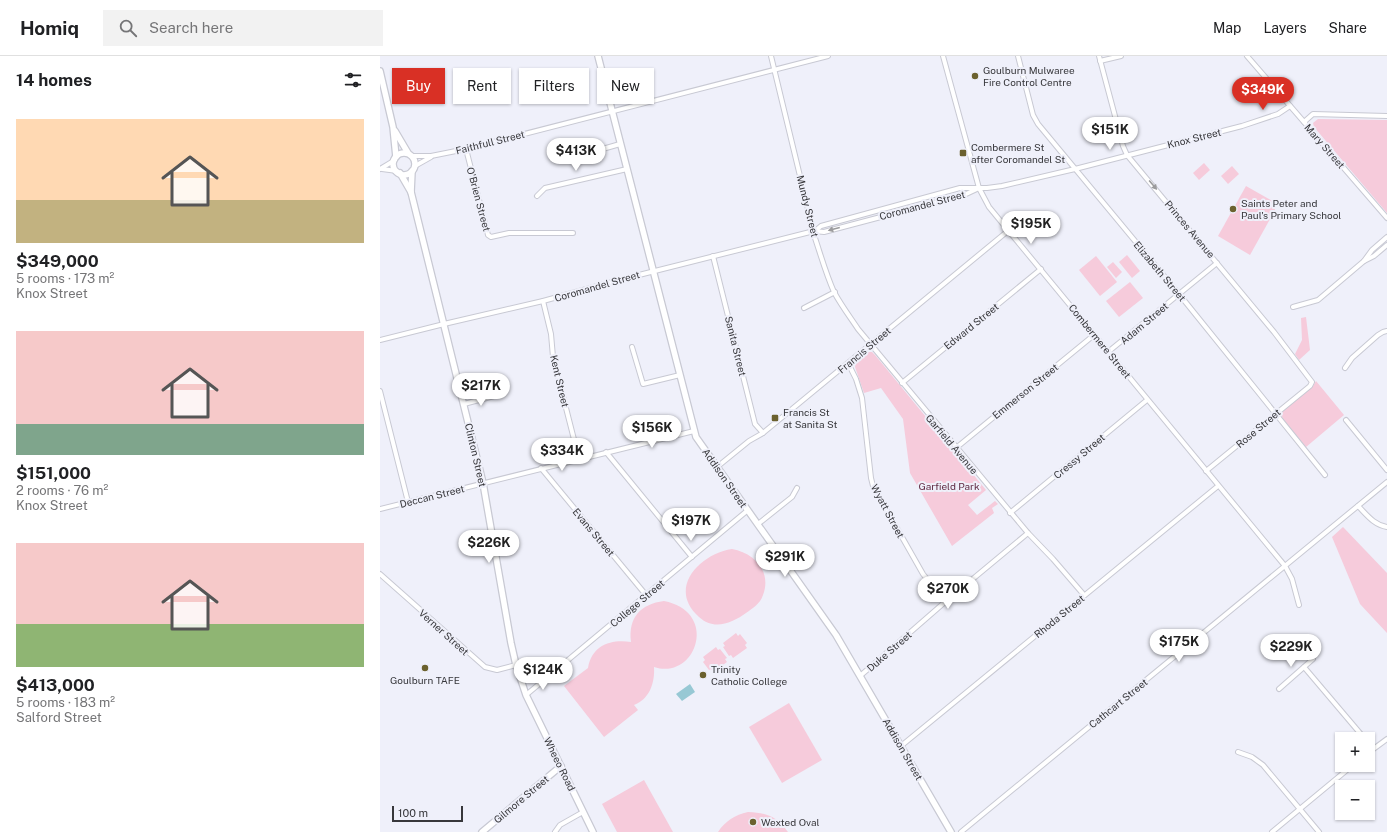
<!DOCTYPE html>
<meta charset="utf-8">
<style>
body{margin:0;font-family:"Public Sans",sans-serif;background:#f2f2f2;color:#202124;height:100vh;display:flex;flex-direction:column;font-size:15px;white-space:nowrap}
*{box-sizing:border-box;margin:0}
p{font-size:13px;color:#757577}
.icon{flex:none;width:22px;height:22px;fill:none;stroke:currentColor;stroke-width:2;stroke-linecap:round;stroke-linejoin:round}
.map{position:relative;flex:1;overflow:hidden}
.panel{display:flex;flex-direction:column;background:#fff;width:380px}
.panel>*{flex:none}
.guide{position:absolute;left:12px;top:12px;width:380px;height:36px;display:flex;gap:8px}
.tools{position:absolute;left:955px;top:676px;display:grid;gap:8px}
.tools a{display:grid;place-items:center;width:40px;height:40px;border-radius:0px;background:#fff;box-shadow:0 1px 3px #0004;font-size:20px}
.scale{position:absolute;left:12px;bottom:10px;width:71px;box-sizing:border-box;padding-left:4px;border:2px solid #37373b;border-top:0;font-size:11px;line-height:14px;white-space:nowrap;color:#37373b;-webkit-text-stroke:3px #eff0fa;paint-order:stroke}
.price{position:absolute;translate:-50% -34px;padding:0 9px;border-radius:14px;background:#fff;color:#222;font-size:13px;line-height:26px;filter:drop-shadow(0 1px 2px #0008)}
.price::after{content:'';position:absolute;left:50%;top:24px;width:12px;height:9px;margin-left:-6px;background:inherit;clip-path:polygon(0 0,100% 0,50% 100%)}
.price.on{background:#d93025;color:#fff}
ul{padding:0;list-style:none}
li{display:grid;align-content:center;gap:8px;height:212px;padding:0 16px}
li span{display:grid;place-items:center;height:124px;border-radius:0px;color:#555}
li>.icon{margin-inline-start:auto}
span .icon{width:72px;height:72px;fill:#fffc;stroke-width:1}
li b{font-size:17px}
h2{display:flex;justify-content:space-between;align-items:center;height:48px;padding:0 16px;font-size:17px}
.tag{padding:0 14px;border-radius:0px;background:#fff;box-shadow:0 1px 3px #0004;font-size:14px;line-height:36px}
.tag.on{background:#d93025;color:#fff}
header{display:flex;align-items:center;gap:24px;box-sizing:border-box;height:56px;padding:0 20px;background:#fff;border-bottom:1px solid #e0e0e0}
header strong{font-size:19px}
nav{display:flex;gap:22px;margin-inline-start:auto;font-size:14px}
.search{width:280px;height:36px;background:#f2f2f2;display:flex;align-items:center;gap:10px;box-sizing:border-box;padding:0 14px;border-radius:0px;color:#757577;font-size:15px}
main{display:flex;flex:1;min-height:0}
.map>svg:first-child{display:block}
.green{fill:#f6cbdb}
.water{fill:#97c8d4}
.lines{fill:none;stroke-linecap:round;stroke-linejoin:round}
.street-casing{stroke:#c8c9d3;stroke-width:6}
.secondary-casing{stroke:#c8c9d3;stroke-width:8}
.street{stroke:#fff;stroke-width:4}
.secondary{stroke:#fff;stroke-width:5.5}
.oneway{fill:#9b9b9d}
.poi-dot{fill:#6b612e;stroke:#eff0fa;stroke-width:1.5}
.labels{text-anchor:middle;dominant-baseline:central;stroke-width:4;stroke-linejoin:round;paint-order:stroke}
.poi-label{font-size:10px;fill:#37373b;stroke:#eff0fa;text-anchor:start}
.street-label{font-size:10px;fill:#37373b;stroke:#eff0fa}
.park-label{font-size:10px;fill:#602a42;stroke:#eff0fa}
</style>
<header>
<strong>Homiq</strong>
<div class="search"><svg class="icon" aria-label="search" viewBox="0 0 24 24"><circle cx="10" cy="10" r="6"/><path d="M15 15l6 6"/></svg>Search here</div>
<nav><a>Map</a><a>Layers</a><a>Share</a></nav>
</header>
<main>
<section class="panel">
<h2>14 homes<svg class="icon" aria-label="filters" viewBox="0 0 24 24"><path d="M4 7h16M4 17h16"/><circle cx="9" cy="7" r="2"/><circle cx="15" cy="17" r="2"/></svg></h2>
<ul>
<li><span style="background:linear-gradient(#ffd9b3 65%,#c2b280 0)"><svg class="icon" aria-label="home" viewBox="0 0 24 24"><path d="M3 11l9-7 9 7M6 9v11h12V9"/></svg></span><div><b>$349,000</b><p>5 rooms · 173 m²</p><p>Knox Street</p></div></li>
<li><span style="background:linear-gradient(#f6c9c9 75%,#7fa58c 0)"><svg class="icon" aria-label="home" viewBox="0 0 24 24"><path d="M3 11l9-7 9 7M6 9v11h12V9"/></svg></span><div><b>$151,000</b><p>2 rooms · 76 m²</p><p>Knox Street</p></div></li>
<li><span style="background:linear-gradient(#f6c9c9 65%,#8fb573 0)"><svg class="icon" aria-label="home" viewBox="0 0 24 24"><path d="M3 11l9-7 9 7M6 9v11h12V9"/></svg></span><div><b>$413,000</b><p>5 rooms · 183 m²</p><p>Salford Street</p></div></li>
</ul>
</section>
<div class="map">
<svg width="1007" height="776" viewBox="0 0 1007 776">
<rect width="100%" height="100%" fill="#eff0fa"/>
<!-- green -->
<g class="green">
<path d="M938 63 1007 64V157L934 71 933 67Z"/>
<path d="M824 107 830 114 819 124 813 117Z"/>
<path d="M852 110 859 118 848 128 841 120Z"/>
<path d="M866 130 894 146 895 154 870 199 838 180Z"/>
<path d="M747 199 760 215 752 222 739 206Z"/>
<path d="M716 200 737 226 720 240 699 214Z"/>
<path d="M733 206 742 216 736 222 727 211Z"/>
<path d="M750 226 763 242 739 261 726 245Z"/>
<path d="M926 261 930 294 919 304 915 298 922 284 921 262Z"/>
<path d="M487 296H492L495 299 606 434 588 449 597 459 615 445 618 448 612 452 614 457 572 490 530 417 523 363 501 332 484 337 475 311C476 304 481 301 487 296Z"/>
<path d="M936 325 964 359 926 391 903 363 901 358 902 355 933 330Z"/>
<path d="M963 471 1007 517V577L980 548 952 481Z"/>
<path d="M352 493C374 497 392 515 383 539 380 548 373 552 366 557 352 567 334 575 319 561 287 533 319 498 352 493Z"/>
<path d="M284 545C340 556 316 625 274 611 275 626 270 643 254 649L258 654 224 681 184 630 208 612C212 589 231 583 251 586 248 561 261 548 284 545Z"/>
<path d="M356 577 358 580 360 578 367 587 365 589 367 592 353 602 351 599 349 600 343 591 345 590 343 587Z"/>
<path d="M336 591 338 594 340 593 347 602 345 603 347 606 333 616 331 613 329 614 323 606 325 604 323 601Z"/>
<path d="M409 647 442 704 402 727 369 671Z"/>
<path d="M264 724 293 776H237L222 748Z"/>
<path d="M368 756C388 757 396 760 408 776H338C345 765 355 759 368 756Z"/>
</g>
<!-- water -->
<path class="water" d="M310 628 315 636 302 645 296 638Z"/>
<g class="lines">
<defs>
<g id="street">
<path d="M391 0 435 182C441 200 446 218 454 236 461 249 470 261 478 273L648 477 673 503 704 539"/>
<path d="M563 0 599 132 609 151 905 510 912 523 919 549"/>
<path d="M638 0 653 59 658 68 799 238 945 419"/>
<path d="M719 0 743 90 747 99 894 276 932 326 930 330 826 415"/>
<path d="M867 0 1007 162"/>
<path d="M720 5 741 0"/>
<path d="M924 66 933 58 1007 60"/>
<path d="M86 93 108 179 111 181 129 177H193"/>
<path d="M32 100H51L86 93 448 0"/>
<path d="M188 103 240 88"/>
<path d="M35 110 51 101"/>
<path d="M0 113 15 104"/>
<path d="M2 113 17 115"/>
<path d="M157 140 165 132 247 113"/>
<path d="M435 175 441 170 580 132H607L622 130 695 113 862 70 898 58 910 50"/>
<path d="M333 200 375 368 383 377"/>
<path d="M984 205 992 194 1007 181"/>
<path d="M163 245 171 278 173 301 199 403"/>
<path d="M913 251 938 244 984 205 994 200 1007 189"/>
<path d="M424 252 455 236"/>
<path d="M0 284 64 268 163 245 243 223 434 175 444 176 584 139 599 132"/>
<path d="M252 291 263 328 300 319"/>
<path d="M728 296 837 207"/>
<path d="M468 307 476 323 482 342 491 422 493 430 543 518 565 546"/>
<path d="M965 312 972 302 998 279 1003 276 1007 275"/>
<path d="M522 327 661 213"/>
<path d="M0 335 28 446"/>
<path d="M84 348 114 340"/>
<path d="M966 364 1007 414"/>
<path d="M576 392 714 279"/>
<path d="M226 396 312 501"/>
<path d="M337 411 369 385 383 377 629 174"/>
<path d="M161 412 266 539"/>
<path d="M978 450C987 459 994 469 1007 471"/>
<path d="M0 453 314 375"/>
<path d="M630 457 767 344"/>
<path d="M378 468 412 441 417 432"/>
<path d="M0 518 105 611 117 614 136 609"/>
<path d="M924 611 985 683"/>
<path d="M480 620 565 546 648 477"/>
<path d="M899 633 933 603"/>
<path d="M146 639 368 454"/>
<path d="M988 687 993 693"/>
<path d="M521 690 838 430"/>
<path d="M858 696 872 701 883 709 939 776"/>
<path d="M988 697 1007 683"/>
<path d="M175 776 180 769 203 756"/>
<path d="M581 776 1007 426"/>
<path d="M892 776 973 709"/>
</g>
<g id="secondary">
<path d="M218 0 316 381 456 579 571 776"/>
<path d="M0 15 13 71 16 101"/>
<path d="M15 75 28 97"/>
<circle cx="24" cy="108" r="11"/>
<path d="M20 117 31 136 103 427 131 587 136 609 146 639 213 776"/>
<path d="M31 136 32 115"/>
<path d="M102 776 181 710"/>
</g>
</defs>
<!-- street casing -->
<use href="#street" class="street-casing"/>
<!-- secondary casing -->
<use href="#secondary" class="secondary-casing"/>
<!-- street -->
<use href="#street" class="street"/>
<!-- secondary -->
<use href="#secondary" class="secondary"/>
</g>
<!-- one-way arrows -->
<defs><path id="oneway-solid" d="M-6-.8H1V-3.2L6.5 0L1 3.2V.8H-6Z"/></defs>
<g class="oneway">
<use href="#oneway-solid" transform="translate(773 129) rotate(50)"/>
<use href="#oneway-solid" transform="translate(454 173) rotate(165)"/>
</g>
<!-- markers -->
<g class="poi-dot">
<circle cx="595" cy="20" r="4"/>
<rect x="579" y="93" width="8" height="8" rx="2"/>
<circle cx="853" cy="153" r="4"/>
<rect x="391" y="358" width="8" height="8" rx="2"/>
<circle cx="45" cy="612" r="4"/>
<circle cx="323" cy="619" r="4"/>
<circle cx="373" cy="766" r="4"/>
</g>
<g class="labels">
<!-- poi labels -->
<g class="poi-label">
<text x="603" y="14">Goulburn Mulwaree<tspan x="603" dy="12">Fire Control Centre</tspan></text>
<text x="591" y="91">Combermere St<tspan x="591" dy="12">after Coromandel St</tspan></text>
<text x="861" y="147">Saints Peter and<tspan x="861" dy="12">Paul's Primary School</tspan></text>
<text x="403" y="356">Francis St<tspan x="403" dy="12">at Sanita St</tspan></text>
<text x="331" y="613">Trinity<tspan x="331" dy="12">Catholic College</tspan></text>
<text x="45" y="624" text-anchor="middle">Goulburn TAFE</text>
<text x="381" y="766">Wexted Oval</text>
</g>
<!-- street labels -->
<g class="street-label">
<text transform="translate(814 82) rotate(-14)">Knox Street</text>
<text transform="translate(110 86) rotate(-14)">Faithfull Street</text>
<text transform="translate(945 90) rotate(49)">Mary Street</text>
<text transform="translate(99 143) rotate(75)">O'Brien Street</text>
<text transform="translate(542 149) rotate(-15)">Coromandel Street</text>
<text transform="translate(428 150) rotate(76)">Mundy Street</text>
<text transform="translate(810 173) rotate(50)">Princes Avenue</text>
<text transform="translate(780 215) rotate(50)">Elizabeth Street</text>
<text transform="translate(217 230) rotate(-16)">Coromandel Street</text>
<text transform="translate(764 267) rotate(-40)">Adam Street</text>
<text transform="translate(591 270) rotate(-39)">Edward Street</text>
<text transform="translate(720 285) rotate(51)">Combermere Street</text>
<text transform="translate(356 290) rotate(76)">Sanita Street</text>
<text transform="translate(484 294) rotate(-40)">Francis Street</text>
<text transform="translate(180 325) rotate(77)">Kent Street</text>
<text transform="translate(645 335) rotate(-39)">Emmerson Street</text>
<text transform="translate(878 372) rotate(-40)">Rose Street</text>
<text transform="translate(572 388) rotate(50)">Garfield Avenue</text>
<text transform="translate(96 399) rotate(77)">Clinton Street</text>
<text transform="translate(699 400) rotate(-40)">Cressy Street</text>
<text transform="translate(345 422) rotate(55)">Addison Street</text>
<text transform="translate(52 440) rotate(-14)">Deccan Street</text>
<text transform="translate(508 455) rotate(62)">Wyatt Street</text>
<text transform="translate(214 476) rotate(50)">Evans Street</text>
<text transform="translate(257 547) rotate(-40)">College Street</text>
<text transform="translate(679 560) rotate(-39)">Rhoda Street</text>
<text transform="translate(64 576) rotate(42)">Verner Street</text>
<text transform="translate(509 595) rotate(-41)">Duke Street</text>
<text transform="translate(738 647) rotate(-39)">Cathcart Street</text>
<text transform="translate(523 693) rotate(60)">Addison Street</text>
<text transform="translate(180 708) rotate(64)">Wheeo Road</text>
<text transform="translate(141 743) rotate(-40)">Gilmore Street</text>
</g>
<!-- park labels -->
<g class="park-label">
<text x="569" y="430">Garfield Park</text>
</g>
</g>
</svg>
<div class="tools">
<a>+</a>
<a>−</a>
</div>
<div class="scale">100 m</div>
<b class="price on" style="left:883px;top:55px">$349K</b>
<b class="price" style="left:730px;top:95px">$151K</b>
<b class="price" style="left:196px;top:116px">$413K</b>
<b class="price" style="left:651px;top:189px">$195K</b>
<b class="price" style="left:101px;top:351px">$217K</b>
<b class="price" style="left:272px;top:393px">$156K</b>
<b class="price" style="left:182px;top:416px">$334K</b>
<b class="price" style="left:311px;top:486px">$197K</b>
<b class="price" style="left:109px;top:508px">$226K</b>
<b class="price" style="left:405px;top:522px">$291K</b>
<b class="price" style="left:568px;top:554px">$270K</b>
<b class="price" style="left:799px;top:607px">$175K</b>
<b class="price" style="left:911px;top:612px">$229K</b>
<b class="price" style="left:163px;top:635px">$124K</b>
<div class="guide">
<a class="tag on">Buy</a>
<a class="tag">Rent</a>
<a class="tag">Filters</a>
<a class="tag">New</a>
</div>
</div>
</main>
